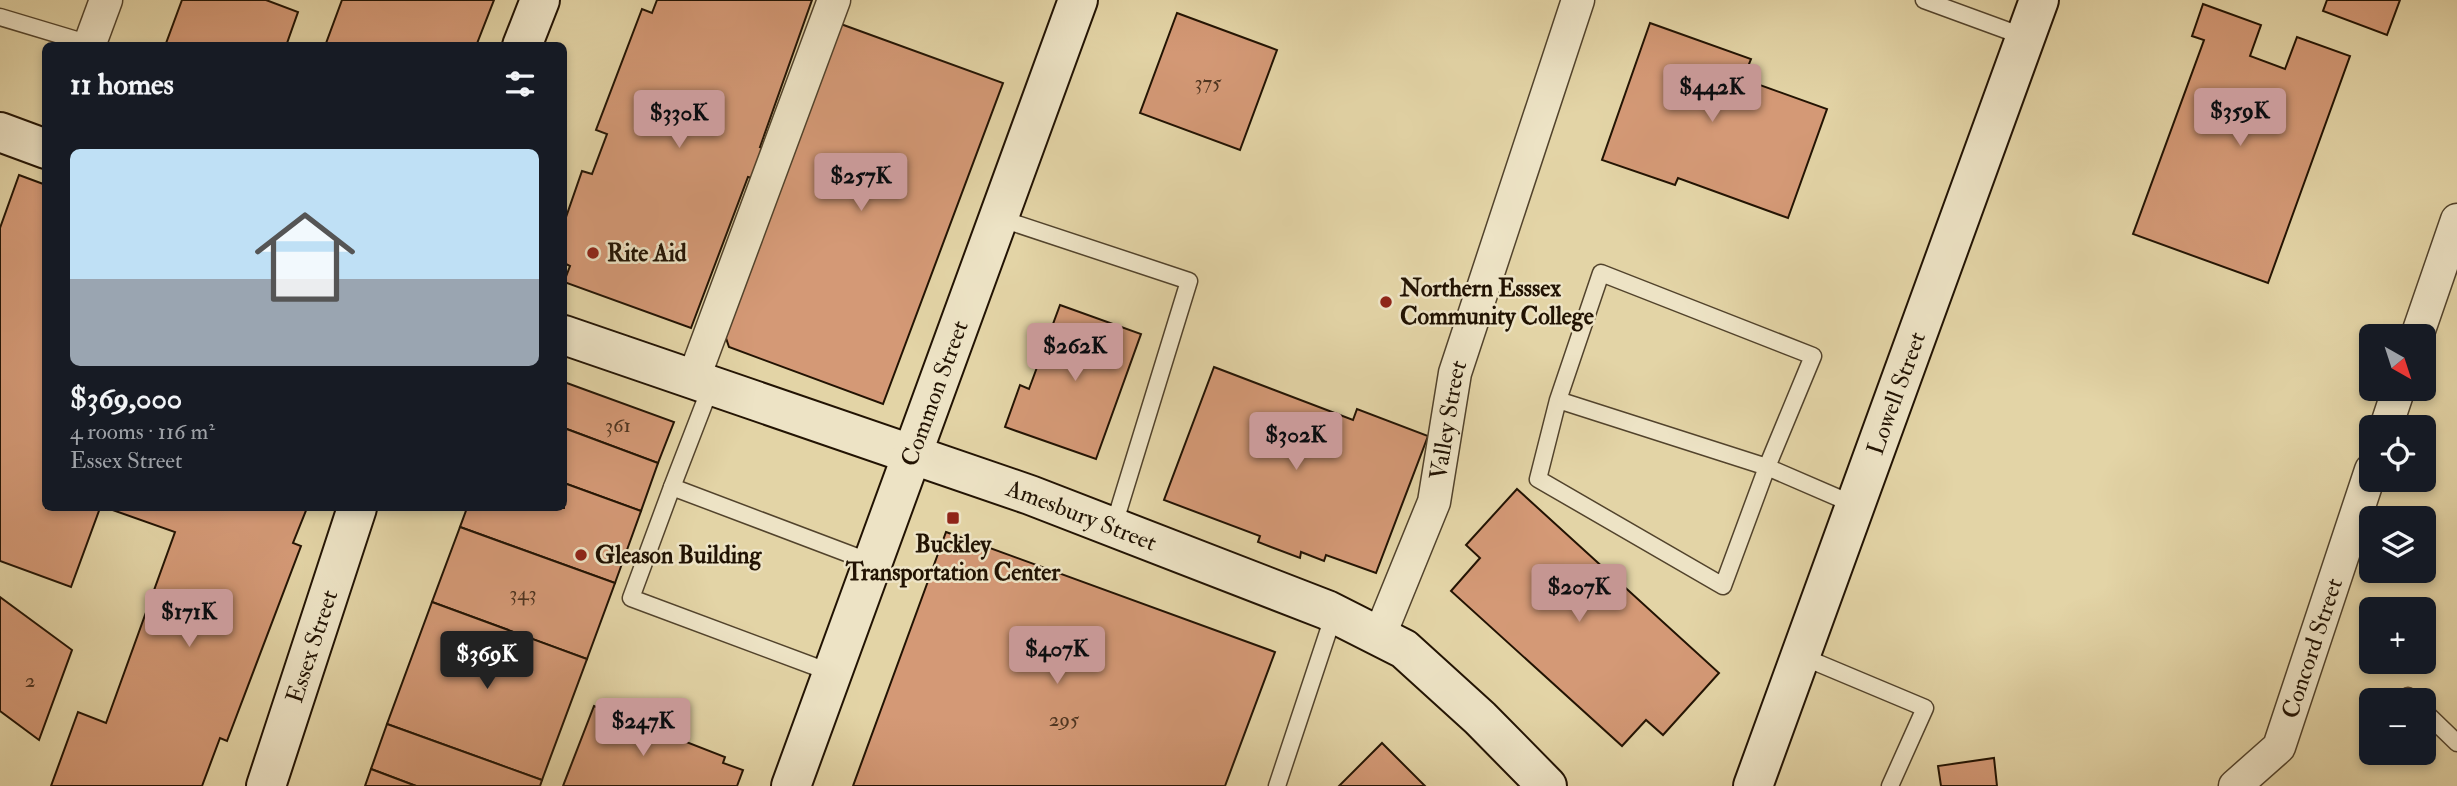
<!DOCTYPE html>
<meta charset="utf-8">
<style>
body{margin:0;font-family:"IM FELL Double Pica",serif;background:#242831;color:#f1f3f6;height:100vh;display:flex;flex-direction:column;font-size:26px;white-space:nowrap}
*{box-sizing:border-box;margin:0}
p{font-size:23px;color:#9ea1a6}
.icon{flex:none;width:38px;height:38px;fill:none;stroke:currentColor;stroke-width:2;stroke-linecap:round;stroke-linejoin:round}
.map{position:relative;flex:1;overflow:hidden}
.side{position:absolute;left:42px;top:42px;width:525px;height:469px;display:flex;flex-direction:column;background:#171b24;border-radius:10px;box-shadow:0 4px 10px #0003}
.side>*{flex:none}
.needle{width:46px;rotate:141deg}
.tools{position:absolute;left:2359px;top:324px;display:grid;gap:14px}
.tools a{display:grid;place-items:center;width:77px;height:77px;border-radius:10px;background:#171b24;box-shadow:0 4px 10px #0003;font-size:35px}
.price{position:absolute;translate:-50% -60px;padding:0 16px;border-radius:7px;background:#c59692;color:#111;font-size:23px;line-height:46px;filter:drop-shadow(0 2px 4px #0008)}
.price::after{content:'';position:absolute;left:50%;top:42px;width:21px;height:16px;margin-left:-10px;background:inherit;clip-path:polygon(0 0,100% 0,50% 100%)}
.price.active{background:#222;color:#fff}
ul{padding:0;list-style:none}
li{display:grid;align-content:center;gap:14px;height:371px;padding:0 28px}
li+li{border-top:2px solid #363941}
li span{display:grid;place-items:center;height:217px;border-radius:10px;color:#555}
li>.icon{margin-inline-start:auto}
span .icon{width:126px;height:126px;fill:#fffc;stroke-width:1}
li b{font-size:30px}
h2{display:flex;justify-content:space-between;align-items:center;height:84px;padding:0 28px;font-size:30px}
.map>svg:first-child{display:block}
.building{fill:#d49976;stroke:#221303;stroke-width:2}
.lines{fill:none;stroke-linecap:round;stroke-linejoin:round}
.lane-casing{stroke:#52432c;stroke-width:19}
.street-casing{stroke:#52432c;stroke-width:35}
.secondary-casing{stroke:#221303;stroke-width:42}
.lane{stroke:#ede3c5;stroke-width:16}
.street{stroke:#ede3c5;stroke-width:32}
.secondary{stroke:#ede3c5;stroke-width:38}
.poi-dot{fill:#8f2418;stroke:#ede3c5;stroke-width:2.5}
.labels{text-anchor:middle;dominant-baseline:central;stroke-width:5;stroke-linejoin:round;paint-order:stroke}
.number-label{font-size:21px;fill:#4e3420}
.poi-label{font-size:24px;font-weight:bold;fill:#221303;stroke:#ede3c5;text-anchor:start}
.street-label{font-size:24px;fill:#221303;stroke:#ede3c5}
</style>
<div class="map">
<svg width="2457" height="786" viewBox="0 0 2457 786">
<rect width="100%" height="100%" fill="#e3d4a6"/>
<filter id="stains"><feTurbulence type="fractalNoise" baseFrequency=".00286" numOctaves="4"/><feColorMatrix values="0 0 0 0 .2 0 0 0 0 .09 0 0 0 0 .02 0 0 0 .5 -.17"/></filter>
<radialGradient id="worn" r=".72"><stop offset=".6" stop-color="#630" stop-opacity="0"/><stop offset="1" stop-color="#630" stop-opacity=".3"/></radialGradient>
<!-- building -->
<g class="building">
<path d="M182 0H266L298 12 286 46H165Z"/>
<path d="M342 0H494L476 46H325Z"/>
<path d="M657 0H812L760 147 769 150 760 180 748 177 691 328 564 282 570 266 564 263V223L582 171 592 174 607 134 596 130 642 9 652 13Z"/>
<path d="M2327 0H2400L2387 35 2323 11Z"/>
<path d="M2203 4 2261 25 2250 56 2285 69 2297 37 2350 56 2268 283 2133 234 2204 40 2192 36Z"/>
<path d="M1177 13 1277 50 1240 150 1140 113Z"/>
<path d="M838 23 1003 83 883 404 729 347 724 332Z"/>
<path d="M1650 23 1751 59 1743 79 1827 109 1788 218 1678 178 1675 185 1602 160Z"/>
<path d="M19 175 46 185V508H100L71 587 0 561V228Z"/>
<path d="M1060 305 1141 334 1096 459 1005 427 1020 385 1029 389Z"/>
<path d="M1214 367 1353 420 1357 409 1428 436 1376 573 1326 555 1324 561 1301 552 1300 558 1258 542 1260 536 1164 500Z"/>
<path d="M564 382 674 422 658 463 564 428Z"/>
<path d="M564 428 658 463 641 511 564 483Z"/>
<path d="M564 483 641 511 615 583 460 527 467 508H564Z"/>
<path d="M1517 489 1719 673 1663 735 1646 720 1622 746 1451 591 1480 558 1466 545Z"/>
<path d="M107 508H307L293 543 301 546 227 741 220 738 202 786H51L78 712 106 723 175 532Z"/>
<path d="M460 527 615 583 587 659 432 602Z"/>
<path d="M946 532 1275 652 1225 786H853Z"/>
<path d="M0 597 72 650 39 740 0 711Z"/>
<path d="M432 602 587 659 542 780 387 724Z"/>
<path d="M594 706 725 757 723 763 743 770 737 786H563Z"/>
<path d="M387 724 542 780 540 786H416L371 769Z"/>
<path d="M1382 743 1425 786H1339Z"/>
<path d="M1994 758 1997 786H1941L1938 766Z"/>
<path d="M371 769 416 786H365Z"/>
</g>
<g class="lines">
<defs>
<g id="lane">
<path d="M1924 0 2025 37"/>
<path d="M0 17 90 44"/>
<path d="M999 218 1189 281 1113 528"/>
<path d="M1558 400 1538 479 1723 586 1767 467 1558 400 1601 273 1813 356 1767 467 1855 505"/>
<path d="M672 487 711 386"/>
<path d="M1801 656 1925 708 1890 786"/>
<path d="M832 673 631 598 672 487 873 563"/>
<path d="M2408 696 2412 700"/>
<path d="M2424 711 2457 743"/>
<path d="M1277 786 1334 614"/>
</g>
<g id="street">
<path d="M89 46 106 0"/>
<path d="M2417 336 2457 220"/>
<path d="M693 380 834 0"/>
<path d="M2386 427 2399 388"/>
<path id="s1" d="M1379 637 1434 502 1455 373 1578 0"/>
<path id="s2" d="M2235 786 2279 747 2371 470"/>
</g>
<g id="secondary">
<path d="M522 46 540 0"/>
<path d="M0 132 46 149"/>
<path id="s3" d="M564 335 1030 495 1327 610 1404 649 1480 718 1547 786"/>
<path id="s4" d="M266 786 357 508"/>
<path id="s5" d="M791 786 1078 0"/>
<path id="s6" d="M1753 786 2039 0"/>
</g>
</defs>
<!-- lane casing -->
<use href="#lane" class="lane-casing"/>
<!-- street casing -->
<use href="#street" class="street-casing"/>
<!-- secondary casing -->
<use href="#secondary" class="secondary-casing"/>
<!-- lane -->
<use href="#lane" class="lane"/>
<!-- street -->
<use href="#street" class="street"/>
<!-- secondary -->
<use href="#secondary" class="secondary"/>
</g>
<!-- markers -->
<g class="poi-dot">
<circle cx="593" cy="253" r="7"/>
<circle cx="1386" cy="302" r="7"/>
<rect x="946" y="511" width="14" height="14" rx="3.5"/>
<circle cx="581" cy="555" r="7"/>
</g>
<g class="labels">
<!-- number labels -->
<g class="number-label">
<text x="1208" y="82">375</text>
<text x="618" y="425">361</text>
<text x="523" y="593">343</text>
<text x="30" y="680">2</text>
<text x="1064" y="719">295</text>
</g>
<!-- poi labels -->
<g class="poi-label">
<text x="607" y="253">Rite Aid</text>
<text x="1400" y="288">Northern Esssex<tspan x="1400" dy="28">Community College</tspan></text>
<text x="953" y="544" text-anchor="middle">Buckley<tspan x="953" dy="28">Transportation Center</tspan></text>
<text x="595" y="555">Gleason Building</text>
</g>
<!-- street labels -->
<g class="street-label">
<text stroke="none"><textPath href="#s5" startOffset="418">Common Street</textPath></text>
<text stroke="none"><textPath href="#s6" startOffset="418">Lowell Street</textPath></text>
<text stroke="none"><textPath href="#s1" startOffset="229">Valley Street</textPath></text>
<text stroke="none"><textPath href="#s3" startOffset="548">Amesbury Street</textPath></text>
<text stroke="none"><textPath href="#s4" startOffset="147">Essex Street</textPath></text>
<text stroke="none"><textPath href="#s2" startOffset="163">Concord Street</textPath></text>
</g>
</g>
<rect width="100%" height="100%" filter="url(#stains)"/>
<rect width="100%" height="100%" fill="url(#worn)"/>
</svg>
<div class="tools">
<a><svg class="needle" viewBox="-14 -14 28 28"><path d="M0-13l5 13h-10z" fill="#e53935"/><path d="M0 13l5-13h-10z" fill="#9ea1a6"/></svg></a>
<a><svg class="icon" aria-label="locate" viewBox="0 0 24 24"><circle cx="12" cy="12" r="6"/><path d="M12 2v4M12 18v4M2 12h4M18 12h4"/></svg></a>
<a><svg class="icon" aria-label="layers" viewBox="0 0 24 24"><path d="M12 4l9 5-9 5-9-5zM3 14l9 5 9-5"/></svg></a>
<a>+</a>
<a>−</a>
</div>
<b class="price" style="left:1712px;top:124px">$442K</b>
<b class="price" style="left:2240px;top:148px">$359K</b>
<b class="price" style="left:679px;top:150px">$330K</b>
<b class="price" style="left:861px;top:213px">$257K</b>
<b class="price" style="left:1075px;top:383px">$262K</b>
<b class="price" style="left:1296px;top:472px">$302K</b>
<b class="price" style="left:1579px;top:624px">$207K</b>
<b class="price" style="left:189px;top:649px">$171K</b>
<b class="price" style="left:1057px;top:686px">$407K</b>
<b class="price active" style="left:487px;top:691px">$369K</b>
<b class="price" style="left:643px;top:758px">$247K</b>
<section class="side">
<h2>11 homes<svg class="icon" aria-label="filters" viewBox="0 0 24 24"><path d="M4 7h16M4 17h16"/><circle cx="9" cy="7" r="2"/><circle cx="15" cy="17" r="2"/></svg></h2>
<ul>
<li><span style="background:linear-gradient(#bfe0f5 60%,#9aa5b1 0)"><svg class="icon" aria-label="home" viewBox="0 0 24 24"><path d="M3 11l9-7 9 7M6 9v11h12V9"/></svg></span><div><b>$369,000</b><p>4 rooms · 116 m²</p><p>Essex Street</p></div></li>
</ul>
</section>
</div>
